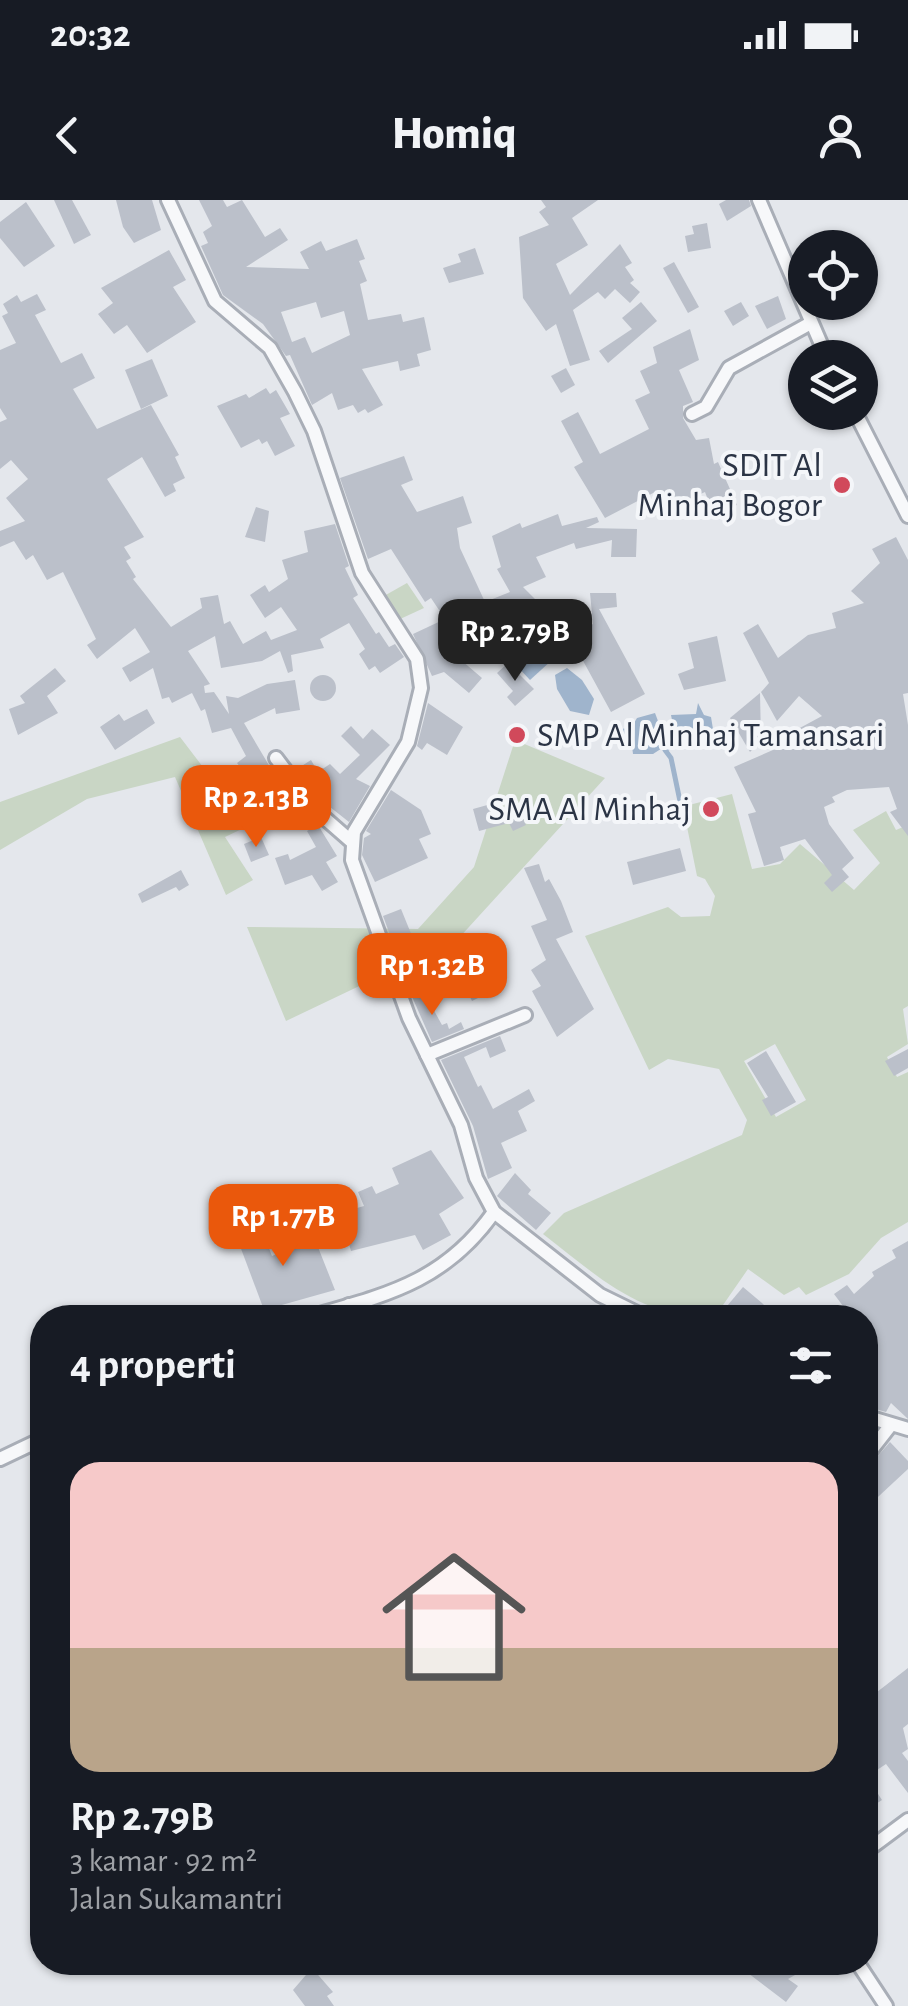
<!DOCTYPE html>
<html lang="id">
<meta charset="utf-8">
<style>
body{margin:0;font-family:"Alegreya Sans",sans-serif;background:#242831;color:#f1f3f6;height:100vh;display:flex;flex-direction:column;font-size:38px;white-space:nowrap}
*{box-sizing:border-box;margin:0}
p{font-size:32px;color:#9ea1a6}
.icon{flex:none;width:55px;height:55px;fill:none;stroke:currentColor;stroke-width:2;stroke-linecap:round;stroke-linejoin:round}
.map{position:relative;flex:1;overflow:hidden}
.side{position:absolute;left:30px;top:1105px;width:848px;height:670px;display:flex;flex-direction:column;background:#171b24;border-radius:40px;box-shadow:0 2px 8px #0004}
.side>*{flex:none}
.controls{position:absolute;left:788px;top:30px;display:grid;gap:20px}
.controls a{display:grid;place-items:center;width:90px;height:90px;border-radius:50%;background:#171b24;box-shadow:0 2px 8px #0004;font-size:50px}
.price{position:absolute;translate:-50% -85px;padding:0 22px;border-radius:20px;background:#ea580c;color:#fff;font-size:32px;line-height:65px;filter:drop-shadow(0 2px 5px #0008)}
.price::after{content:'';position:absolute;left:50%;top:60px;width:30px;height:22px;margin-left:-15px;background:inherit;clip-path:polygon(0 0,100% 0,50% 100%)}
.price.selected{background:#222;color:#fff}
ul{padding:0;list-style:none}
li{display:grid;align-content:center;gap:20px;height:530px;padding:0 40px}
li+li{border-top:2px solid #363941}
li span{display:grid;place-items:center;height:310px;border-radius:30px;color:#555}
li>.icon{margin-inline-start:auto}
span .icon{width:180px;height:180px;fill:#fffc;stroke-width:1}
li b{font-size:42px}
h2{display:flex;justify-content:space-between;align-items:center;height:120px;padding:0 40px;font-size:42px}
.status{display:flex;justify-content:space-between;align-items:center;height:70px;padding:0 50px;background:#171b24;direction:ltr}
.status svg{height:28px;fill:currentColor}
header{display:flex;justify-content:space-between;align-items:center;height:130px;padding:0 40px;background:#171b24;font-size:45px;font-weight:800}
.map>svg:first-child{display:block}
.green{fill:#c9d6c5;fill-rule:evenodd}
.water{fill:#9fb4cc}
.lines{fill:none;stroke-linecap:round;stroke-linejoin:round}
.stream{stroke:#9fb4cc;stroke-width:5}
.building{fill:#bbc0ca;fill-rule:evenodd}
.minor-casing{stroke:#a9aeb7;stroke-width:18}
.minor{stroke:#f7f8fa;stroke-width:12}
.poi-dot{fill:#d1495b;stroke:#f4f6f9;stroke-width:4}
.labels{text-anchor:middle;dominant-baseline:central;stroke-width:8;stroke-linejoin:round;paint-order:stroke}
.poi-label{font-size:35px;fill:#2b3445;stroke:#f4f6f9;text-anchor:end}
</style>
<div class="status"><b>20:32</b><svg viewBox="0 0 49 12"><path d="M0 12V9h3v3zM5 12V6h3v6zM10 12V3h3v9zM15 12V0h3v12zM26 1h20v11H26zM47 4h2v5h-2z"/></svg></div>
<header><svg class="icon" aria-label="back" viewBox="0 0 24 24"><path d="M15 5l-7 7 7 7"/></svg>Homiq<svg class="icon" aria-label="person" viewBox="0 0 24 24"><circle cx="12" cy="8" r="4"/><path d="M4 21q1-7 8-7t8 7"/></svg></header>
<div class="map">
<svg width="908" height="1806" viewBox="0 0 908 1806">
<rect width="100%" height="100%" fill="#e4e7ec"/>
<!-- green -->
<g class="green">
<path d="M407 383 424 408 398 420 384 396Z"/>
<path d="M180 537 248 626 225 637 253 680 226 695 175 577 87 599 0 650V602Z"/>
<path d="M515 540 605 578 458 739 286 821 247 727 418 729 474 667Z"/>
<path d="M732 594 752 669 780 664 800 644 854 690 880 663 853 630 886 611 896 630 908 625V806L903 809 908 844 887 857 897 877 908 872V1022L881 1038 849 1074 806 1095 799 1087 784 1095 748 1069 714 1118C639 1117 600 1078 543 1034L564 1013 742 935 747 920 719 869 668 859 649 870 585 736 668 707 681 717 710 716 715 696 705 679 697 676 684 612 689 605ZM775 844 806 900 776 917 744 861Z"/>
</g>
<!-- water -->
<g class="water">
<path d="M538 444 552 460 530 480 515 464Z"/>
<path d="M567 468 582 480 594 499 589 515 570 511 557 489 555 475Z"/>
<path d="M698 503 704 515 711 517 714 535 673 541 653 554H633L630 530 637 518 655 513 664 537 675 535 671 515 696 514Z"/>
</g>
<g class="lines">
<!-- stream -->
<g class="stream">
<path d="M624 531 631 534"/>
<path d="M676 543 665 550 671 558 681 606"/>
</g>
</g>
<!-- building -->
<g class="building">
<path d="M54 0H72L91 35 74 44Z"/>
<path d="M116 0H152L161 30 134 43 123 27Z"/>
<path d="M199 0H223L227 7 242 0 265 37 280 28 288 40 246 67 309 69 300 52 321 41 326 51 357 39 365 59 359 61 367 81 360 84 368 120 401 114 403 122 424 117 431 150 417 154 420 166 400 171 398 161 362 169 383 205 368 213 365 209 358 213 353 205 338 210 332 193 312 205 290 155 286 156 263 124 223 95 201 46 208 43 203 32 212 26ZM316 102 321 118 344 111 350 135 312 153 305 137 292 142 281 112Z"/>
<path d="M541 0H598L572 18 588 45 556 64 570 95 620 44 632 63 625 67 634 80 630 83 640 92 630 103 615 89 605 99 598 92 573 110 590 160 570 166 556 124 546 131 523 98 519 37 549 25 539 12 546 7Z"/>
<path d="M726 0H749L751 6 727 21 719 4Z"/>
<path d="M26 2 55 46 24 67 0 38V22Z"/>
<path d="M707 23 711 48 688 52 685 36 694 34 692 26Z"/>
<path d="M475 48 484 74 449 83 443 68 461 62 458 54Z"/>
<path d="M169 50 186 80 173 87 196 122 147 153 127 125 114 134 98 114 113 103 101 88Z"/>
<path d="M674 62 699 107 688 113 663 68Z"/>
<path d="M37 94 46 110 35 115 61 163 82 153 95 178 73 189 97 229 151 205 179 255 175 257 185 278 173 284 176 291 165 297 142 257 107 279 144 337 124 347 131 358 126 361 136 377 133 379 171 427 202 408 200 398 218 395 224 424 230 421 243 444 266 431 271 440 297 430 281 407 265 418 250 395 265 385 269 392 288 379 282 360 308 352 304 331 335 324 349 366 345 368 358 395 353 398 376 434 379 432 389 447 395 444 404 457 380 473 375 466 369 470 359 454 365 449 349 423 320 439 324 448 291 455 293 471 288 473 280 451 262 461 221 468 215 436 188 451 210 484 204 486 205 493 214 492 229 514 226 496 238 498 267 484 295 480 300 510 276 514 275 508 244 523 270 567 252 582 237 563 246 556 231 528 212 533 205 509 201 511 192 493 172 503 169 497 162 499 153 468 130 482 122 468 150 452 135 428 97 459 87 445 96 439 63 372 47 380 33 355 26 360 14 341 0 347V331L25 321 6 298 28 279 11 260 0 269V222L7 219 0 208V150L16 143 2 116 8 113 3 104 17 95 21 102Z"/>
<path d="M778 96 786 119 767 129 755 106Z"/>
<path d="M641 102 657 121 608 163 599 151 632 129 622 118Z"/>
<path d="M741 102 749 116 733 126 724 111Z"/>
<path d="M690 129 699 160 679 170 693 202 683 206V218L696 240 709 238 714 264 718 262 737 305 713 313 705 292 664 311 655 292 605 318 574 267 583 262 561 221 578 212 600 254 649 229 635 200 650 193 640 171 657 163 653 147Z"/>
<path d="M152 159 168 196 141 209 125 170Z"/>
<path d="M566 168 575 185 561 193 551 176Z"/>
<path d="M266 188 270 194 276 190 290 214 280 218 295 246 275 256 267 241 262 244 259 239 241 248 217 206 246 194 249 198Z"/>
<path d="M404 256 413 280 401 285 417 312 463 296 472 323 457 328 460 348 485 402 510 392 497 369 501 367 492 336 520 323 522 328 558 314 562 326 597 317 599 322 586 328 637 329 636 357H611L612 340 576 349 574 343 536 357 546 377 523 387 536 400 454 454 482 478 469 493 444 472 432 476 413 434 445 419 431 398 425 402 391 349 368 359 340 278Z"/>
<path d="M256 307 269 311 265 342 245 337Z"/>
<path d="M896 337 908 360V493L903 494 908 525V636L890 612 897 609 889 587 847 590 832 597 835 602 824 607 829 624 854 658 842 669 849 677 832 692 824 683 832 675 805 639 780 647 784 660 764 666 748 614 756 612 734 567 789 543 785 536 822 516 799 496 777 521 761 492 769 483 743 433 758 424 778 458 808 435 836 428 832 413 864 403 851 391 880 363 872 349Z"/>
<path d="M590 393H616L617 407 599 409 645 494 611 512 570 437 593 424Z"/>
<path d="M717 436 726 481 684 490 678 474 694 468 688 443Z"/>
<path d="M508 463 534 489 515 506 507 497 513 491 497 473Z"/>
<path d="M55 468 66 481 47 496 58 513 18 535 9 509 25 503 20 496Z"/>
<circle cx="323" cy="488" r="13"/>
<path d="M760 493 761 540 750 552 730 518Z"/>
<path d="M428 503 463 527 447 555 427 543 422 550 417 546Z"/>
<path d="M147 509 155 523 115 550 100 527 119 514 124 521Z"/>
<path d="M351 526 363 539 372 529 390 545 356 579 370 586 349 622 306 588 297 569 311 560 318 572 330 564 340 574 360 555 341 536Z"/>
<path d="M391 590 421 610 431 634 419 639 428 658 375 682 362 655 364 638 371 634 366 631Z"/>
<path d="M515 602 526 625 513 631 509 623 479 631 473 609 491 604 493 612Z"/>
<path d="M318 625 337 656 326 662 338 682 322 691 312 675 285 685 275 658 288 654 290 660 316 647 307 631Z"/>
<path d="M261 637 269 655 251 662 244 644Z"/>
<path d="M680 648 686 671 633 685 627 662Z"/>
<path d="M539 664 545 682 549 679 561 701 573 732 556 739 594 809 557 837 532 791 541 786 531 770 546 760 531 726 547 720 524 668Z"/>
<path d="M181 670 189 685 179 691 176 687 142 703 138 694Z"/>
<path d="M401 709 412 736 393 743 383 716Z"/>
<path d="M474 765 488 793 472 801 458 772Z"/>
<path d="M421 787 442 825 447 823 449 829 461 822 464 829 432 842 410 792Z"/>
<path d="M500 836 506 851 490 858 486 847 464 857 478 887 481 885 493 909 529 889 535 901 518 911 527 931 501 943 512 968 488 979 473 926 441 860Z"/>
<path d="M908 849V868L894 876 885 861Z"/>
<path d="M766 851 796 902 771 916 762 900 768 897 747 863Z"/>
<path d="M431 950 464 998 439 1014 451 1035 423 1050 415 1035 351 1051 345 1030 329 1033 325 1017 364 1006 358 992 372 986 376 994 399 984 392 968Z"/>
<path d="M515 973 531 990 528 994 551 1013 536 1030 497 996Z"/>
<path d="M258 1020 272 1056 314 1037 335 1090 264 1110 234 1030Z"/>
<path d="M908 1041V1219L891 1203 886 1212 865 1206V1118H837L846 1110 834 1094 847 1085 854 1094 874 1076 872 1072 896 1058 892 1050Z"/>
<path d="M743 1087 762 1103 777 1118H729L722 1112Z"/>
<path d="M890 1242 908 1261V1269L865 1309V1271Z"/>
<path d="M908 1468V1524L903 1528 908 1549 902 1553 908 1561V1593L886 1564 871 1574 865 1564V1509L872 1505 868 1499Z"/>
<path d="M865 1574 882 1600 865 1611Z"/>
<path d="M750 1762H818L788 1779 798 1786 786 1802 744 1770Z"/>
<path d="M312 1768 333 1792 327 1796 334 1806H305L293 1790Z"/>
</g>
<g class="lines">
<defs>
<g id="minor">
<path d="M168 0 215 101 270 148 295 192 314 231 362 373 417 459 421 488 408 542 354 632 352 660 409 818 461 925 476 978 494 1012 600 1095 647 1118"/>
<path d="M759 0 827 158"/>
<path d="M855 212 908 316"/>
<path d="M692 214 706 207 729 168 809 124"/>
<path d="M276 558 295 583 296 593 352 642"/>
<path d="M427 855 525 815"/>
<path d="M349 1105 359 1118"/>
<path d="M306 1118C385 1095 444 1083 494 1012"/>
<path d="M865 1216 908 1229"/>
<path d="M865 1258 890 1226"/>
<path d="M0 1259 42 1239"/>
<path d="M865 1652 908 1620"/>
<path d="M857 1762 886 1806"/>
</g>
</defs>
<!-- minor casing -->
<use href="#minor" class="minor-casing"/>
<!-- minor -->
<use href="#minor" class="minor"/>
</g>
<!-- markers -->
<g class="poi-dot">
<circle cx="842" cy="285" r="10"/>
<circle cx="517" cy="535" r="10"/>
<circle cx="711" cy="609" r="10"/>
</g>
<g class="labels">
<!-- poi labels -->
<g class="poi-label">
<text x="822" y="265">SDIT Al<tspan x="822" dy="40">Minhaj Bogor</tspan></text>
<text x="537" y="535" text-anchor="start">SMP Al Minhaj Tamansari</text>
<text x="691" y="609">SMA Al Minhaj</text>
</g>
</g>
</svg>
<div class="controls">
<a><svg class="icon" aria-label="locate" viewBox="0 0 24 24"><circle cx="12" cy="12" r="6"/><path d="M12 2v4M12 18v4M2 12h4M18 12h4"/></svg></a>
<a><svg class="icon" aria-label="layers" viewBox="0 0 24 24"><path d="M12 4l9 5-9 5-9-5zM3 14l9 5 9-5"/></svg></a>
</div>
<b class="price selected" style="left:515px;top:484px">Rp 2.79B</b>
<b class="price" style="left:256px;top:650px">Rp 2.13B</b>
<b class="price" style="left:432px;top:818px">Rp 1.32B</b>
<b class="price" style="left:283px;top:1069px">Rp 1.77B</b>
<section class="side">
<h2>4 properti<svg class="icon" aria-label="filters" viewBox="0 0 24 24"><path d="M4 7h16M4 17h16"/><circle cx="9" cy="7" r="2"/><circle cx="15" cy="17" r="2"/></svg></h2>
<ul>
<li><span style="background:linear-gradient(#f6c9c9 60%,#b9a48a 0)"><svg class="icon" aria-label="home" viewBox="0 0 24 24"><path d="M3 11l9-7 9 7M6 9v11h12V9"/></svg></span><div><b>Rp 2.79B</b><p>3 kamar · 92 m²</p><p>Jalan Sukamantri</p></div></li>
</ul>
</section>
</div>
